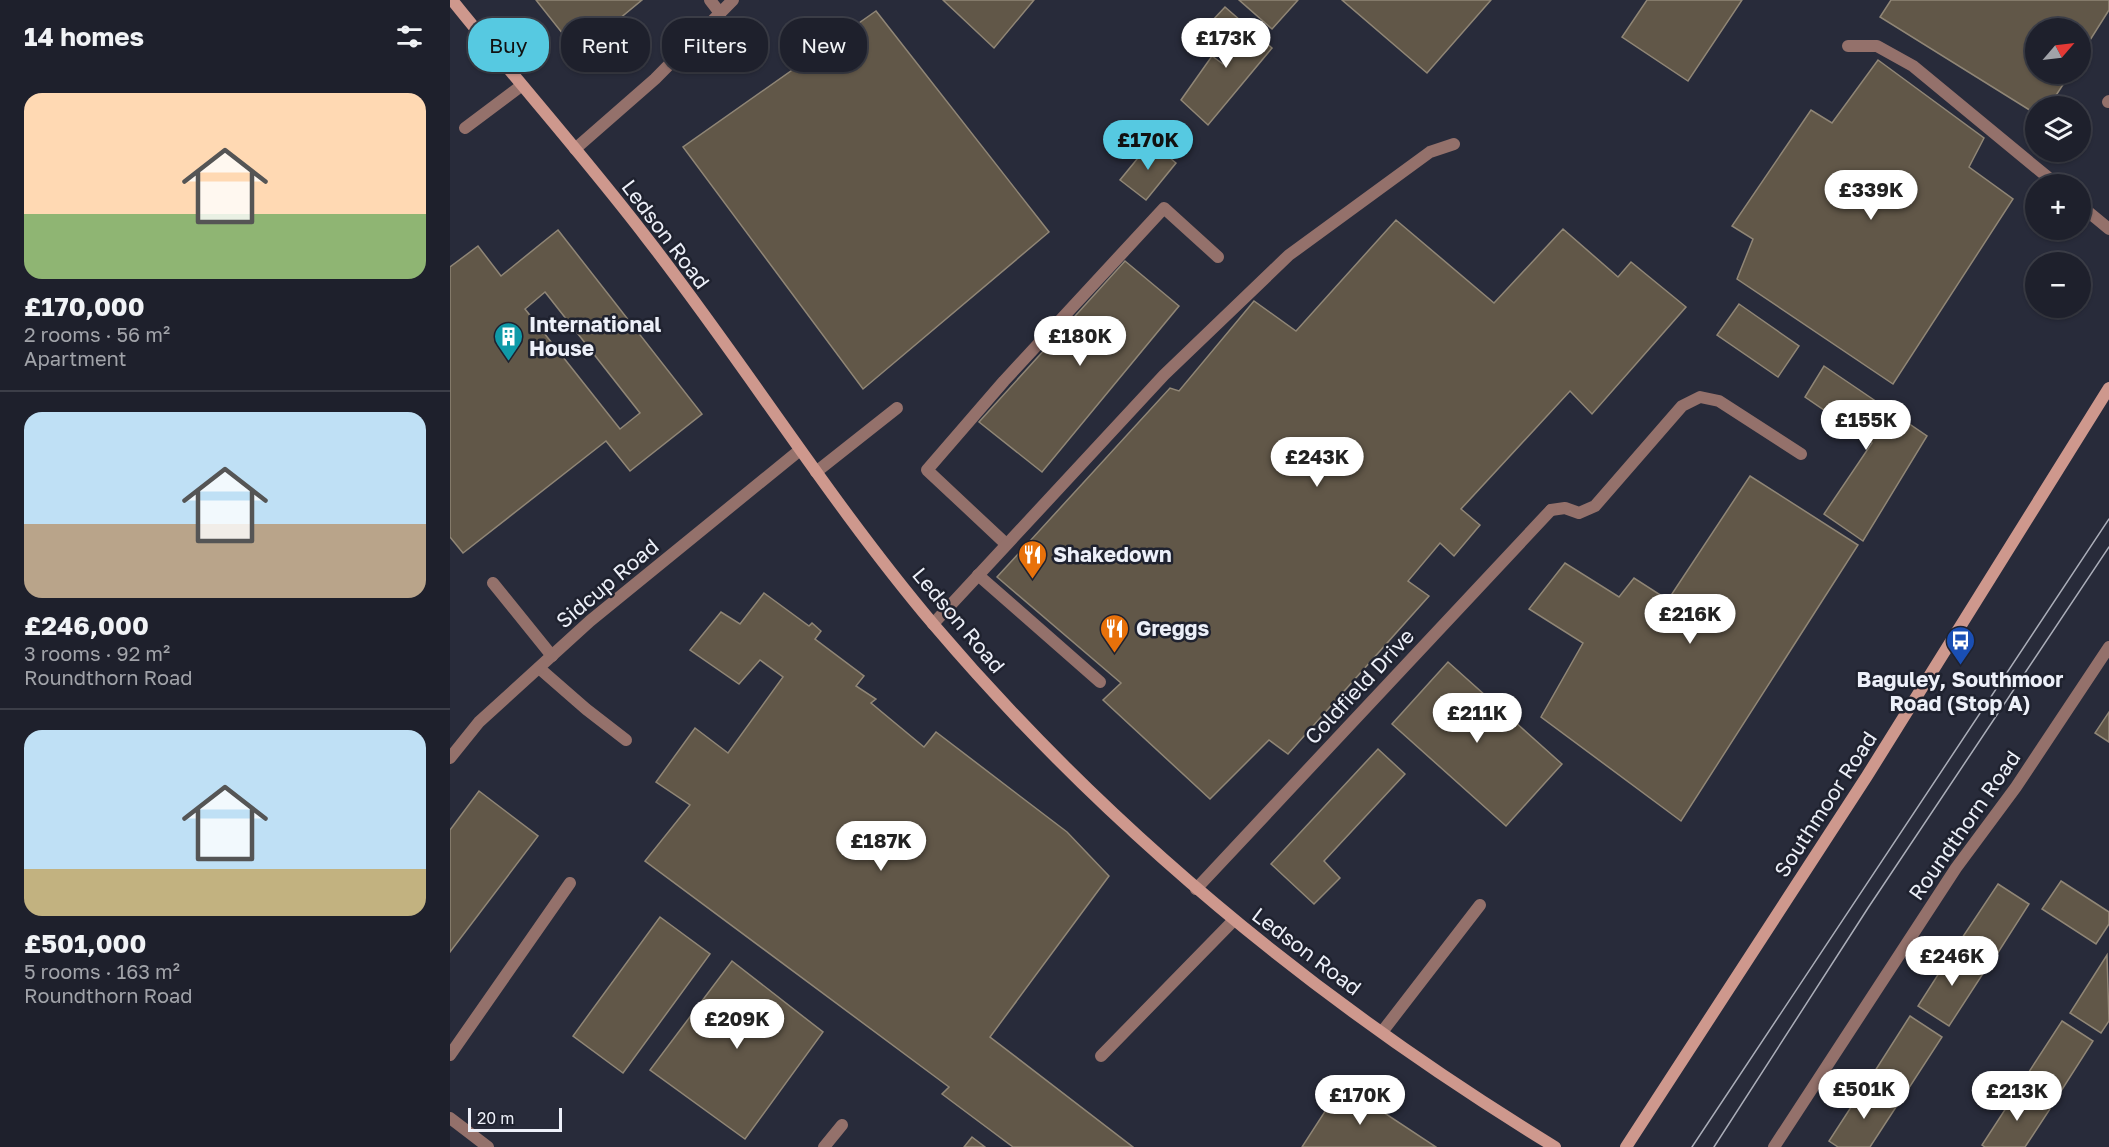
<!DOCTYPE html>
<meta charset="utf-8">
<style>
body{margin:0;font-family:"Golos Text",sans-serif;background:#2b2d38;color:#f1f3f6;height:100vh;display:flex;flex-direction:column;font-size:22px;white-space:nowrap}
*{box-sizing:border-box;margin:0}
p{font-size:20px;color:#a1a3a9}
.icon{flex:none;width:33px;height:33px;fill:none;stroke:currentColor;stroke-width:2;stroke-linecap:round;stroke-linejoin:round}
.map{position:relative;flex:1;overflow:hidden}
.drawer{display:flex;flex-direction:column;background:#1e202c;width:450px}
.drawer>*{flex:none}
.banner{position:absolute;left:18px;top:18px;width:570px;height:54px;display:flex;gap:12px}
.needle{width:39px;rotate:62deg}
.buttons{position:absolute;left:1575px;top:18px;display:grid;gap:12px}
.buttons a{display:grid;place-items:center;width:66px;height:66px;border-radius:50%;background:#1e202c;box-shadow:0 2px 4px #0004,0 0 0 2px #3c3e48;font-size:30px}
.scale{position:absolute;left:18px;bottom:15px;width:94px;box-sizing:border-box;padding-left:6px;border:3px solid #edf0f9;border-top:0;font-size:16px;line-height:21px;white-space:nowrap;color:#edf0f9;-webkit-text-stroke:4px #1f222f;paint-order:stroke}
.price{position:absolute;translate:-50% -51px;padding:0 14px;border-radius:21px;background:#fff;color:#222;font-size:20px;line-height:39px;filter:drop-shadow(0 2px 3px #0008)}
.price::after{content:'';position:absolute;left:50%;top:36px;width:18px;height:14px;margin-left:-9px;background:inherit;clip-path:polygon(0 0,100% 0,50% 100%)}
.price.active{background:#56c9e1;color:#111}
ul{padding:0;list-style:none}
li{display:grid;align-content:center;gap:12px;height:318px;padding:0 24px}
li+li{border-top:2px solid #3c3e48}
li span{display:grid;place-items:center;height:186px;border-radius:18px;color:#555}
li>.icon{margin-inline-start:auto}
span .icon{width:108px;height:108px;fill:#fffc;stroke-width:1}
li b{font-size:26px}
h2{display:flex;justify-content:space-between;align-items:center;height:72px;padding:0 24px;font-size:26px}
.pill{padding:0 21px;border-radius:24px;background:#1e202c;box-shadow:0 2px 4px #0004,0 0 0 2px #3c3e48;font-size:21px;line-height:54px}
.pill.active{background:#56c9e1;color:#111}
main{display:flex;flex:1;min-height:0}
.map>svg:first-child{display:block}
.building{fill:#615748;stroke:#908676;stroke-width:1.5;fill-rule:evenodd}
.lines{fill:none;stroke-linecap:round;stroke-linejoin:round}
.lane{stroke:#94716b;stroke-width:12}
.street{stroke:#94716b;stroke-width:12}
.secondary{stroke:#ce988d;stroke-width:12}
.tram{stroke:#abaeb9;stroke-width:1.5}
.labels{text-anchor:middle;dominant-baseline:central;stroke-width:5;stroke-linejoin:round;paint-order:stroke}
.street-label{font-size:21px;fill:#edf0f9;stroke:#1f222f}
.poi-label{font-size:21px;font-weight:bold;fill:#edf0f9;stroke:#1f222f;text-anchor:start}
</style>
<main>
<section class="drawer">
<h2>14 homes<svg class="icon" aria-label="filters" viewBox="0 0 24 24"><path d="M4 7h16M4 17h16"/><circle cx="9" cy="7" r="2"/><circle cx="15" cy="17" r="2"/></svg></h2>
<ul>
<li><span style="background:linear-gradient(#ffd9b3 65%,#8fb573 0)"><svg class="icon" aria-label="home" viewBox="0 0 24 24"><path d="M3 11l9-7 9 7M6 9v11h12V9"/></svg></span><div><b>£170,000</b><p>2 rooms · 56 m²</p><p>Apartment</p></div></li>
<li><span style="background:linear-gradient(#bfe0f5 60%,#b9a48a 0)"><svg class="icon" aria-label="home" viewBox="0 0 24 24"><path d="M3 11l9-7 9 7M6 9v11h12V9"/></svg></span><div><b>£246,000</b><p>3 rooms · 92 m²</p><p>Roundthorn Road</p></div></li>
<li><span style="background:linear-gradient(#bfe0f5 75%,#c2b280 0)"><svg class="icon" aria-label="home" viewBox="0 0 24 24"><path d="M3 11l9-7 9 7M6 9v11h12V9"/></svg></span><div><b>£501,000</b><p>5 rooms · 163 m²</p><p>Roundthorn Road</p></div></li>
</ul>
</section>
<div class="map">
<svg width="1659" height="1147" viewBox="0 0 1659 1147">
<rect width="100%" height="100%" fill="#282b3a"/>
<!-- building -->
<g class="building">
<path d="M86 0H192L128 53Z"/>
<path d="M493 0H584L544 48Z"/>
<path d="M789 0H848L822 29Z"/>
<path d="M892 0H1041L977 73Z"/>
<path d="M1197 0H1292L1238 81 1172 37Z"/>
<path d="M1441 0H1659V10L1630 56V28H1586V74H1620L1599 106H1586V114L1430 17Z"/>
<path d="M775 7 822 48 758 125 731 100 762 56 773 64 789 46 762 21Z"/>
<path d="M426 11 599 232 413 389 233 147Z"/>
<path d="M1428 60 1534 138 1519 167 1563 199 1443 384 1287 279 1303 239 1282 226 1361 110 1382 123Z"/>
<path d="M701 142 726 163 696 200 670 180Z"/>
<path d="M946 220 1044 303 1113 229 1168 277 1181 262 1236 307 1142 414 1120 391 1011 509 1030 525 1004 556 990 543 958 581 979 596 838 754 819 740 760 799 653 700 671 683 547 577 720 388 729 391 804 301 846 331Z"/>
<path d="M108 230 252 414 180 471 156 441 13 553 0 537V267L28 246 51 276ZM95 292 190 413 170 429 75 309Z"/>
<path d="M675 261 729 306 592 472 529 422Z"/>
<path d="M1289 304 1349 346 1328 377 1267 335Z"/>
<path d="M1374 366 1477 436 1413 541 1374 514 1422 443 1355 397Z"/>
<path d="M1300 476 1408 545 1231 821 1091 717 1133 643 1079 609 1115 563 1169 597 1184 578 1218 600Z"/>
<path d="M314 593 359 626 362 623 371 631 365 639 414 676 406 686 426 699 421 703 474 747 486 732 617 832 659 876 540 1037 683 1147H563L492 1094 499 1087 195 861 240 805 206 782 245 728 278 753 333 677 310 660 289 684 240 650 271 612 290 624Z"/>
<path d="M998 662 1112 764 1056 826 942 724Z"/>
<path d="M1659 712V742L1645 733Z"/>
<path d="M928 749 955 774 874 861 890 878 864 904 821 864Z"/>
<path d="M29 791 88 836 0 952V830Z"/>
<path d="M1611 881 1659 912V924L1646 944 1592 909Z"/>
<path d="M1548 884 1579 904 1542 962 1510 941Z"/>
<path d="M210 917 260 954 173 1073 123 1036Z"/>
<path d="M1505 948 1536 969 1499 1026 1468 1006Z"/>
<path d="M1657 955 1659 1021 1651 1033 1620 1013Z"/>
<path d="M282 961 373 1032 295 1139 200 1070Z"/>
<path d="M1460 1016 1492 1037 1455 1094 1423 1074Z"/>
<path d="M1612 1021 1643 1041 1606 1099 1575 1078Z"/>
<path d="M1416 1084 1448 1104 1420 1147H1388L1379 1141Z"/>
<path d="M892 1085 986 1147H852Z"/>
<path d="M1569 1088 1600 1109 1575 1147H1535L1532 1145Z"/>
<path d="M522 1137 535 1147H514Z"/>
</g>
<g class="lines">
<!-- lane -->
<g class="lane">
<path d="M260 0 270 13"/>
<path d="M1398 46H1427L1463 66 1606 184"/>
<path d="M1658 102 1659 101"/>
<path d="M15 128 71 86"/>
<path d="M1630 205 1659 229"/>
<path d="M366 472 447 408"/>
<path d="M1101 510 1115 508 1129 513 1145 506 1232 406 1250 397 1269 401 1351 454"/>
<path d="M556 544 477 470 554 381 714 208 768 257"/>
<path d="M528 575 650 682"/>
<path d="M43 583 102 656"/>
<path d="M483 624 714 375 839 255 980 152 1004 144"/>
<path d="M89 668 136 709 176 740"/>
<path d="M932 1032 1030 905"/>
<path d="M0 1055 120 883"/>
<path d="M651 1056 784 920"/>
<path d="M374 1147 392 1125"/>
</g>
<!-- street -->
<g class="street">
<path d="M125 149 205 79 283 0"/>
<path d="M0 758 29 722 140 621 350 450"/>
<path d="M746 889 1101 510"/>
<path d="M0 1118 38 1147"/>
<path d="M1324 1147 1506 868 1566 787 1659 647"/>
</g>
<!-- secondary -->
<g class="secondary">
<path d="M2 0C66 80 134 156 196 237 295 364 380 502 484 625 660 832 874 1006 1105 1147"/>
<path d="M1176 1147 1417 776 1659 388"/>
</g>
<!-- tram -->
<g class="tram">
<path d="M1242 1147 1659 519"/>
<path d="M1264 1147 1418 908 1659 547"/>
</g>
</g>
<!-- icons -->
<defs>
<symbol id="building-pin" viewBox="-11 -11 22 30"><path d="M0 17L-7.5 6A9.5 9.5 0 1 1 7.5 6Z" fill="#0f9aa8" stroke="#1f222f"/><path d="M-4-6H4V6H1V3H-1V6H-4ZM-2.5-4.3h1.7v1.8h-1.7ZM.8-4.3h1.7v1.8H.8ZM-2.5-1h1.7V.8h-1.7ZM.8-1h1.7V.8H.8Z" fill="#fff"/></symbol>
<symbol id="restaurant-pin" viewBox="-11 -11 22 30"><path d="M0 17L-7.5 6A9.5 9.5 0 1 1 7.5 6Z" fill="#e8710a" stroke="#1f222f"/><path d="M-5-6h1v4h1v-4h1v4h1v-4h1v5L-1.5 .5V6h-2V.5L-5-1ZM5-6V6H3V1.5H1.5Q1.5-4 5-6Z" fill="#fff"/></symbol>
<symbol id="bus-pin" viewBox="-11 -11 22 30"><path d="M0 17L-7.5 6A9.5 9.5 0 1 1 7.5 6Z" fill="#1a4fb4" stroke="#1f222f"/><path d="M-5-6H5V4H4V6H2V4H-2V6H-4V4H-5ZM-3.5-4V0h7V-4ZM-3.5 1.2v1.5H-2V1.2ZM2 1.2v1.5H3.5V1.2Z" fill="#fff"/></symbol>
</defs>
<g fill-rule="evenodd">
<use href="#building-pin" x="42" y="320" width="33" height="45"/>
<use href="#restaurant-pin" x="566" y="538" width="33" height="45"/>
<use href="#restaurant-pin" x="648" y="612" width="33" height="45"/>
<use href="#bus-pin" x="1494" y="624" width="33" height="45"/>
</g>
<g class="labels">
<!-- street labels -->
<g class="street-label">
<text transform="translate(216 234) rotate(53)">Ledson Road</text>
<text transform="translate(157 583) rotate(-40)">Sidcup Road</text>
<text transform="translate(509 620) rotate(50)">Ledson Road</text>
<text transform="translate(909 686) rotate(-47)">Coldfield Drive</text>
<text transform="translate(1375 804) rotate(-57)">Southmoor Road</text>
<text transform="translate(1514 825) rotate(-55)">Roundthorn Road</text>
<text transform="translate(857 951) rotate(37)">Ledson Road</text>
</g>
<!-- poi labels -->
<g class="poi-label">
<text x="79" y="324">International<tspan x="79" dy="24">House</tspan></text>
<text x="603" y="554">Shakedown</text>
<text x="686" y="628">Greggs</text>
<text x="1510" y="679" text-anchor="middle">Baguley, Southmoor<tspan x="1510" dy="24">Road (Stop A)</tspan></text>
</g>
</g>
</svg>
<div class="buttons">
<a><svg class="needle" viewBox="-14 -14 28 28"><path d="M0-13l5 13h-10z" fill="#e53935"/><path d="M0 13l5-13h-10z" fill="#a1a3a9"/></svg></a>
<a><svg class="icon" aria-label="layers" viewBox="0 0 24 24"><path d="M12 4l9 5-9 5-9-5zM3 14l9 5 9-5"/></svg></a>
<a>+</a>
<a>−</a>
</div>
<div class="scale">20 m</div>
<b class="price" style="left:776px;top:69px">£173K</b>
<b class="price active" style="left:698px;top:171px">£170K</b>
<b class="price" style="left:1421px;top:221px">£339K</b>
<b class="price" style="left:630px;top:367px">£180K</b>
<b class="price" style="left:1416px;top:451px">£155K</b>
<b class="price" style="left:867px;top:488px">£243K</b>
<b class="price" style="left:1240px;top:645px">£216K</b>
<b class="price" style="left:1027px;top:744px">£211K</b>
<b class="price" style="left:431px;top:872px">£187K</b>
<b class="price" style="left:1502px;top:987px">£246K</b>
<b class="price" style="left:287px;top:1050px">£209K</b>
<b class="price" style="left:1414px;top:1120px">£501K</b>
<b class="price" style="left:1567px;top:1122px">£213K</b>
<b class="price" style="left:910px;top:1126px">£170K</b>
<div class="banner">
<a class="pill active">Buy</a>
<a class="pill">Rent</a>
<a class="pill">Filters</a>
<a class="pill">New</a>
</div>
</div>
</main>
